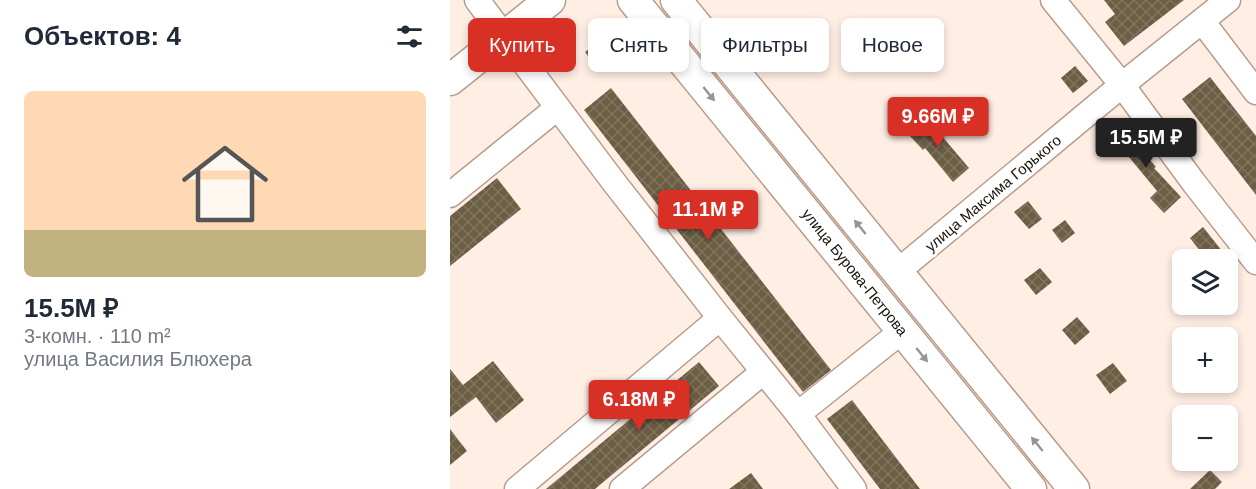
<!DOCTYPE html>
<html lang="ru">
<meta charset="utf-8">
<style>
body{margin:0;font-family:Helvetica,sans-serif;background:#f2f2f3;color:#1f2937;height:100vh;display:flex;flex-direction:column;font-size:22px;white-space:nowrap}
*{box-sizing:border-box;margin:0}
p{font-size:20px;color:#747a83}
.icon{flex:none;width:33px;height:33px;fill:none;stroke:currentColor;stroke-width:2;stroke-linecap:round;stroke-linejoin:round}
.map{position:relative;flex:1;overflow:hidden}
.sheet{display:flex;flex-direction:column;background:#fff;width:450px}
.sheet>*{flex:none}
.guide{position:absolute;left:18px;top:18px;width:570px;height:54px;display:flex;gap:12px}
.controls{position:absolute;left:722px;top:249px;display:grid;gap:12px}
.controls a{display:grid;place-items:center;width:66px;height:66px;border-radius:9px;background:#fff;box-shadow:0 3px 9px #0003;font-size:30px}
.price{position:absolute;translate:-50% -51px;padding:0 14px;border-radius:6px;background:#d93025;color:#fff;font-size:20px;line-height:39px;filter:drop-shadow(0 2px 3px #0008)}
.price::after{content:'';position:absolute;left:50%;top:36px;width:18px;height:14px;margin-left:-9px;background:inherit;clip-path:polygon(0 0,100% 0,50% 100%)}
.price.active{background:#222;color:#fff}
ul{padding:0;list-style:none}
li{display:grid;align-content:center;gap:12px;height:318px;padding:0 24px}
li+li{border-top:2px solid #e0e1e3}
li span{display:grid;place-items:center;height:186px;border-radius:9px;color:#555}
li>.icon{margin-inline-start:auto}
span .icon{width:108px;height:108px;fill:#fffc;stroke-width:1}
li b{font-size:26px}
h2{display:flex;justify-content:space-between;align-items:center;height:72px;padding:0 24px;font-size:26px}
.pill{padding:0 21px;border-radius:9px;background:#fff;box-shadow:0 3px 9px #0003;font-size:21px;line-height:54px}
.pill.active{background:#d93025;color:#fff}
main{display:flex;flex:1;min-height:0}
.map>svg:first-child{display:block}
.building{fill:url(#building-cross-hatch)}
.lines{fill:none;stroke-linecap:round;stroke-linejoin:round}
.minor-casing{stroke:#b79d8d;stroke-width:27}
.major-casing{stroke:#b79d8d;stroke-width:33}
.minor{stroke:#fff;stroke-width:24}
.major{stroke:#fff;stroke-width:30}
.oneway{fill:#989492}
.labels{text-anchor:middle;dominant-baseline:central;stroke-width:6;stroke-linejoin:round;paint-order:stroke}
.street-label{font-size:15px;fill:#1b120c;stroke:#fff}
</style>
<main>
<section class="sheet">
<h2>Объектов: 4<svg class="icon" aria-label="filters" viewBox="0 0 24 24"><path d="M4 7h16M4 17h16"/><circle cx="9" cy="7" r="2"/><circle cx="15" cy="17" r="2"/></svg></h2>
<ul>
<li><span style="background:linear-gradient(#ffd9b3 75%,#c2b280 0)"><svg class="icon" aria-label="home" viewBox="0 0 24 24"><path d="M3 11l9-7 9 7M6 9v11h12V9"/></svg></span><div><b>15.5M ₽</b><p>3-комн. · 110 m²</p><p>улица Василия Блюхера</p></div></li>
</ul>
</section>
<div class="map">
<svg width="806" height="489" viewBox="0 0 806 489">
<defs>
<pattern id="building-cross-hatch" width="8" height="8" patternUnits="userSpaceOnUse" patternTransform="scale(1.5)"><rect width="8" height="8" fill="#6c5e43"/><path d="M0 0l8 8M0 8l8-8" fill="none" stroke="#807460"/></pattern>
</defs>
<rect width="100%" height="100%" fill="#ffeee4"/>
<!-- building -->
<g class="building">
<path d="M654 0H734L674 46 655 22 665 14Z"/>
<path d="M154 38 165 52 145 66 135 52Z"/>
<path d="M625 66 638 81 623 93 611 78Z"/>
<path d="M760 77 806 136V195L732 99Z"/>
<path d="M161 88 381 370 353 392 134 110Z"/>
<path d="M474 115 519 168 503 182 475 148 473 150 456 132Z"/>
<path d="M671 125 706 167 704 168 731 197 714 213 700 198 707 191 669 145 666 148 656 137Z"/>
<path d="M47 178 71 209 0 266V216Z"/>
<path d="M578 201 592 219 579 229 564 212Z"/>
<path d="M615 220 625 233 612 243 602 230Z"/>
<path d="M753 227 772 251 762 260H757L740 238Z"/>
<path d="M590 268 602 282 586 295 574 280Z"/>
<path d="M627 317 640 332 625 345 612 330Z"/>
<path d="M43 361 74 400 46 423 26 397 0 417V369L13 385Z"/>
<path d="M249 362 269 386 145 489H96Z"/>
<path d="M663 363 677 381 660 394 646 375Z"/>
<path d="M402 400 470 489H430L377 419Z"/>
<path d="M0 429 17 451 0 465Z"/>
<path d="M760 470 772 482 765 489H740Z"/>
<path d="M301 473 313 489H279Z"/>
</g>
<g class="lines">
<defs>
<g id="minor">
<path d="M27 0 163 181 270 318 348 414 452 331"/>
<path d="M603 0 672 85 744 183 806 262"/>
<path d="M752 21 806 92"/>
<path d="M0 195 107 108"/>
<path d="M447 272 672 85 778 0"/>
<path d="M348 414 404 489"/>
<path d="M67 489 270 318"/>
<path d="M172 489 313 372"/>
</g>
<g id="major">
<path d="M183 0 581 489"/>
<path d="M226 0 624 489"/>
<path d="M0 80 100 0"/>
</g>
</defs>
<!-- minor casing -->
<use href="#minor" class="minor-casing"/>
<!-- major casing -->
<use href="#major" class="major-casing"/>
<!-- minor -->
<use href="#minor" class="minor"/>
<!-- major -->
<use href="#major" class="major"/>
</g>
<!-- one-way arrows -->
<defs><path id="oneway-solid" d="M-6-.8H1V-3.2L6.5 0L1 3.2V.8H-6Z" transform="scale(1.5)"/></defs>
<g class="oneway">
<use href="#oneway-solid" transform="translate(259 94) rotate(51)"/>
<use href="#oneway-solid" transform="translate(410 227) rotate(-129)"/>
<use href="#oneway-solid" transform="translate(472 355) rotate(51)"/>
<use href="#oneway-solid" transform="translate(587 444) rotate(-129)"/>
</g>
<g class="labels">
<!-- street labels -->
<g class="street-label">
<text transform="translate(543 193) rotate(-40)">улица Максима Горького</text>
<text transform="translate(405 272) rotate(51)">улица Бурова-Петрова</text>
</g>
</g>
</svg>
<div class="controls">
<a><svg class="icon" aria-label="layers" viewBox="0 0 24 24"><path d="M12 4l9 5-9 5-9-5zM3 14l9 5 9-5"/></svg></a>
<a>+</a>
<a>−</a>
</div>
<b class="price" style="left:488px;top:148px">9.66M ₽</b>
<b class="price active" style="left:696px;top:169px">15.5M ₽</b>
<b class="price" style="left:258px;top:241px">11.1M ₽</b>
<b class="price" style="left:189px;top:431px">6.18M ₽</b>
<div class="guide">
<a class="pill active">Купить</a>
<a class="pill">Снять</a>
<a class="pill">Фильтры</a>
<a class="pill">Новое</a>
</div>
</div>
</main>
